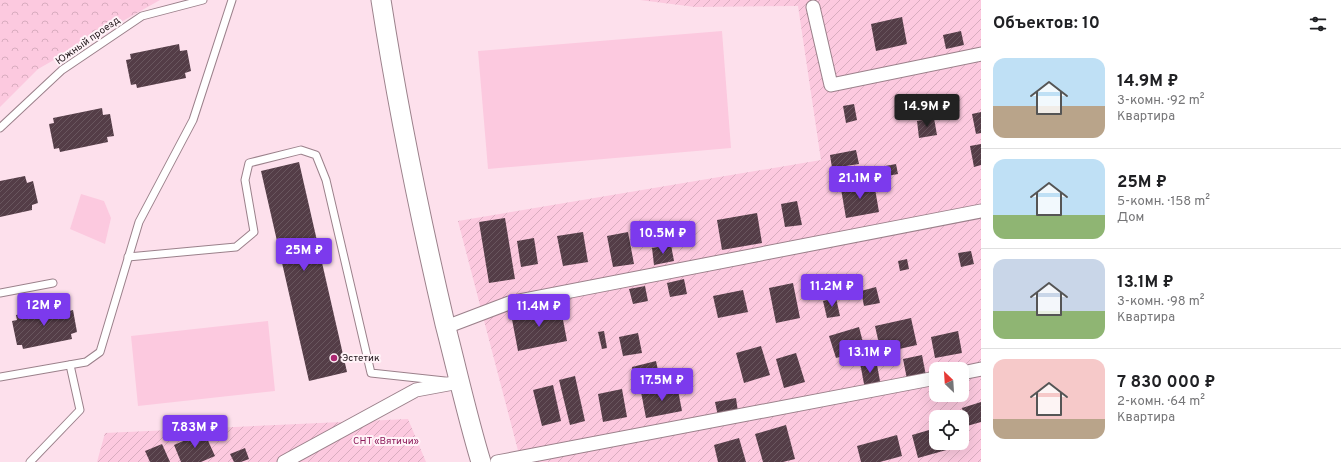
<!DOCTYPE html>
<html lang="ru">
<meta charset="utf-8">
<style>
body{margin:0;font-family:Overpass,sans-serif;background:#f6f6f6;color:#202124;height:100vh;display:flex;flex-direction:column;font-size:15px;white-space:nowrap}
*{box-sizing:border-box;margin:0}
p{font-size:13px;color:#757577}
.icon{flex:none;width:22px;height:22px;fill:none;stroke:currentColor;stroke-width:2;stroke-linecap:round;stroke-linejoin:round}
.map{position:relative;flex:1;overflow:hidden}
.drawer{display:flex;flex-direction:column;background:#fff;width:360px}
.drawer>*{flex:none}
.needle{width:26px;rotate:335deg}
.buttons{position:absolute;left:929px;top:362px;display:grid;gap:8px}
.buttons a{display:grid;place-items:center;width:40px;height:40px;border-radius:8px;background:#fff;box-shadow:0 4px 16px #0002;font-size:20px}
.price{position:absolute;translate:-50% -34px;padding:0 9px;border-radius:4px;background:#7c3aed;color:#fff;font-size:13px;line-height:26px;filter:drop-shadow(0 1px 2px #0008)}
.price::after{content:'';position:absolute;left:50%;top:24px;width:12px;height:9px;margin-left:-6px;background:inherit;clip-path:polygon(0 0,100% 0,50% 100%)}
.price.current{background:#222;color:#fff}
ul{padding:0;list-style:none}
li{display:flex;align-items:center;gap:12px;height:100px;padding:0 12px}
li+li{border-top:1px solid #e0e0e0}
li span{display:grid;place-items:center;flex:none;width:112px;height:80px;border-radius:12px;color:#555}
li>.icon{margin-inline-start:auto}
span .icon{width:48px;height:48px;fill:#fffc;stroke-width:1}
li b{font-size:17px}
h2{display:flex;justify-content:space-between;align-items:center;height:48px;padding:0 12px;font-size:17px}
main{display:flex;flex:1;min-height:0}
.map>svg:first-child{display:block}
.green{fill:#fcc9df}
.forest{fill:url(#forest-crowns)}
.garden{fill:url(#garden-furrows);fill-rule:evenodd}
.building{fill:url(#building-hatch)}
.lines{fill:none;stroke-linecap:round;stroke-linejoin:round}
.service-casing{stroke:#9b818b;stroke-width:9}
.minor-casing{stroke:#9b818b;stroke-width:15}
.secondary-casing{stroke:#9b818b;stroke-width:21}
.service{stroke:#fff;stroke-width:7}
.minor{stroke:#fff;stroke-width:13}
.secondary{stroke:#fff;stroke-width:19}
.poi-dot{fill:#ac2872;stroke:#fff3f8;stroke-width:1.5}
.labels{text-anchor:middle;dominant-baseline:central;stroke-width:4;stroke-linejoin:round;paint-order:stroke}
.street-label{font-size:10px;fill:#21171b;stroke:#fff3f8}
.poi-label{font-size:10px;fill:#21171b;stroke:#fff3f8;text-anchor:start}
.park-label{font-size:10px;fill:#8e1d5c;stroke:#fff3f8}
</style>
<main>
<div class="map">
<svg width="981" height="462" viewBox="0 0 981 462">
<defs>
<pattern id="forest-crowns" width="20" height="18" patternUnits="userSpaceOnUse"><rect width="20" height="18" fill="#fcc9df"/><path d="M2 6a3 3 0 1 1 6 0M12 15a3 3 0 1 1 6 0" fill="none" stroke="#d8acbf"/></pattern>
<pattern id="garden-furrows" width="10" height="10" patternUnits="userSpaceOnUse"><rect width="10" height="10" fill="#fcc9df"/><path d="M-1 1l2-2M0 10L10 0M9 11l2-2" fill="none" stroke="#d8acbf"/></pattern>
<pattern id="building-hatch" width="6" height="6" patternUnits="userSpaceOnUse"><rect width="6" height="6" fill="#543d47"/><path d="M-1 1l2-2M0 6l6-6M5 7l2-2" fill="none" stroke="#69565e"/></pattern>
</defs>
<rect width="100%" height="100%" fill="#fde0ec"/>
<!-- green -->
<g class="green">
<path d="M722 31 731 148 488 169 478 51Z"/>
<path d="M81 194 104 201 111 218 105 244 70 229Z"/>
<path d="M268 321 275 391 138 406 131 336Z"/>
</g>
<!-- forest -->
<path class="forest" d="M0 0H160L38 69 0 107Z"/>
<!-- garden -->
<g class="garden">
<path d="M640 0H981V462H521L458 221 821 160 798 6 695 7ZM936 369H962V395H936ZM936 417H962V443H936Z"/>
<path d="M408 419 426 462H97L105 433Z"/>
</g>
<!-- building -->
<g class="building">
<path d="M902 17 907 44 876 51 871 24Z"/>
<path d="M961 31 964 45 946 49 943 35Z"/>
<path d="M179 44 180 51 187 50 191 71 185 73 186 78 137 88 136 84 131 85 126 60 131 59 130 54Z"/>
<path d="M854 104 857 120 846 123 843 106Z"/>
<path d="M102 108 103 115 110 114 114 136 107 137 108 142 60 152 59 148 54 149 49 124 54 123 53 118Z"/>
<path d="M981 112V133L976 134 972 114Z"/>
<path d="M934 118 937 135 919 138 917 121Z"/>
<path d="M981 144V165L974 167 970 146Z"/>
<path d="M856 150 859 164 832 168 830 155Z"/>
<path d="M299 162 347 372 309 381 261 171Z"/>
<path d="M896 164 898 174 882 177 880 167Z"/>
<path d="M25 176 27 183 33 181 38 203 32 205V210L0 217V181Z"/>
<path d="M874 183 879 212 846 218 841 189Z"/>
<path d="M797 201 802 225 785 227 781 204Z"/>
<path d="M757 213 762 243 722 250 717 220Z"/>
<path d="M505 218 515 279 489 283 479 222Z"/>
<path d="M583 232 588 262 563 266 557 236Z"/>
<path d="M628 232 634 264 613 267 607 236Z"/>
<path d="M534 238 538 264 521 267 517 241Z"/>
<path d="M671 245 674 261 654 265 652 248Z"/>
<path d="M971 251 974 264 961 267 958 253Z"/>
<path d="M907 259 909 269 900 271 898 261Z"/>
<path d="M684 279 687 294 670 297 667 283Z"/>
<path d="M793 283 800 318 776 323 769 288Z"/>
<path d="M645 286 648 301 633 304 629 289Z"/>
<path d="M876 287 880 303 864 306 861 291Z"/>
<path d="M743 290 748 312 718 318 713 296Z"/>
<path d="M836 298 840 316 827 318 823 301Z"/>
<path d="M560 304 567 341 518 351 511 314Z"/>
<path d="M65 305 66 312 73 310 77 332 71 334 72 339 23 349 22 345H17L12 321 17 320 16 315Z"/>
<path d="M911 318 917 345 881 353 875 326Z"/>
<path d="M859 327 865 350 836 358 829 336Z"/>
<path d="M604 331 607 348 602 349 598 332Z"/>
<path d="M958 331 962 353 935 358 931 337Z"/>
<path d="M638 333 642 353 623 356 619 337Z"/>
<path d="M761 346 770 375 744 383 736 353Z"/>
<path d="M796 353 805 382 784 388 776 359Z"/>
<path d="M922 355 926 376 907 379 903 359Z"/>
<path d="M876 360 881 386 865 389 860 363Z"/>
<path d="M656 361 659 375 634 380 632 367Z"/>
<path d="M575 376 585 421 570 425 559 380Z"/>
<path d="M553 385 561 421 542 426 533 390Z"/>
<path d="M677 385 682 411 646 418 641 392Z"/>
<path d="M622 389 627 417 603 422 598 394Z"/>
<path d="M736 398 738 412 718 416 715 402Z"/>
<path d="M981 402V422L967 426 962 408Z"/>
<path d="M786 425 795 459 783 462H763L755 434Z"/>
<path d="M936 428V443H949L950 449 918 458 912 435Z"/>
<path d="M204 432 215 456 201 462H181L174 445Z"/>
<path d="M897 435 902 456 880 462H861L857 446Z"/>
<path d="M739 438 746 462H718L714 445Z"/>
<path d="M162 444 170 462H150L145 451Z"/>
<path d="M245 448 249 459 241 462H234L230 454Z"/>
</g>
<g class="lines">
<defs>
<g id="service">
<path d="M0 128 62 70 142 16 203 0"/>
<path d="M128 257 236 247 254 232 245 180 249 163 301 150 316 155 326 180 371 373 445 381"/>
<path d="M0 293 53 283"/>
<path d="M0 377 86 362 100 352 139 222 193 120 232 0"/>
<path d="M30 462 80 410 70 365"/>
</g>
<g id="minor">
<path d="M813 7 831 85 981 54"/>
<path d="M446 327 509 303 981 211"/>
<path d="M962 373 981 369"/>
<path d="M284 462 416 390 459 382"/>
<path d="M497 462 936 378"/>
</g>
<path id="secondary" d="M381 0C398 109 420 217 445 324 457 370 467 416 481 462"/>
</defs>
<!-- service casing -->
<use href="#service" class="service-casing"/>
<!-- minor casing -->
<use href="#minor" class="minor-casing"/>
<!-- secondary casing -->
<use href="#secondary" class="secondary-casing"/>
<!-- service -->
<use href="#service" class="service"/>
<!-- minor -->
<use href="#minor" class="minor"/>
<!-- secondary -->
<use href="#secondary" class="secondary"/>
</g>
<!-- markers -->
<circle class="poi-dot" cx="334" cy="358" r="4"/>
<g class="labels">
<!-- street labels -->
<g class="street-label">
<text transform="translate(88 41) rotate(-35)">Южный проезд</text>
</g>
<!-- poi labels -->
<g class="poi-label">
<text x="342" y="358">Эстетик</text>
</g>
<!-- park labels -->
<g class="park-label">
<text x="386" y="441">СНТ «Вятичи»</text>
</g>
</g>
</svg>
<div class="buttons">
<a><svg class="needle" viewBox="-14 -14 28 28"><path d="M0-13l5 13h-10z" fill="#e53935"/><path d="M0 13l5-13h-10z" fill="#757577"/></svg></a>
<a><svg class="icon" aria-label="locate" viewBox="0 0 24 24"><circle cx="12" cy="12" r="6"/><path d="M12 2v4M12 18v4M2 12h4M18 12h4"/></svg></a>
</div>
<b class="price current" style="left:927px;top:128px">14.9M ₽</b>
<b class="price" style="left:860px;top:200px">21.1M ₽</b>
<b class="price" style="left:663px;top:255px">10.5M ₽</b>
<b class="price" style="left:304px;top:272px">25M ₽</b>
<b class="price" style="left:832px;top:308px">11.2M ₽</b>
<b class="price" style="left:44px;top:327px">12M ₽</b>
<b class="price" style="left:539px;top:328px">11.4M ₽</b>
<b class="price" style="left:870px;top:374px">13.1M ₽</b>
<b class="price" style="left:662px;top:402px">17.5M ₽</b>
<b class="price" style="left:195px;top:449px">7.83M ₽</b>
</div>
<section class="drawer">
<h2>Объектов: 10<svg class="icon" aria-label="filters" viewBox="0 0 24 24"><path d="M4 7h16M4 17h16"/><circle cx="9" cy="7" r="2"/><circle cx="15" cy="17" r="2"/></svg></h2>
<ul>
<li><span style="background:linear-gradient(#bfe0f5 60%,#b9a48a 0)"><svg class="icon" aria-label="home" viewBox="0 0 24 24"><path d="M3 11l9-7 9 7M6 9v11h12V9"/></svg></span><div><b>14.9M ₽</b><p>3-комн. · 92 m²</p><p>Квартира</p></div></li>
<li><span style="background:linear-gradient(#bfe0f5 70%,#8fb573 0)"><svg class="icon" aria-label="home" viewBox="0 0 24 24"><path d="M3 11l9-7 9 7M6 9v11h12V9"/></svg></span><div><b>25M ₽</b><p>5-комн. · 158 m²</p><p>Дом</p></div></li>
<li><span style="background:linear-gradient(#c9d6e8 65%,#8fb573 0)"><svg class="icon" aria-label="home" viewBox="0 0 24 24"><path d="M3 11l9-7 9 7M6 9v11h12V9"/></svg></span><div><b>13.1M ₽</b><p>3-комн. · 98 m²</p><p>Квартира</p></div></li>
<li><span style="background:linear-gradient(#f6c9c9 75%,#b9a48a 0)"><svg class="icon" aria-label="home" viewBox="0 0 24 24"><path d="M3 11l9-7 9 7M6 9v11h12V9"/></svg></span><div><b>7 830 000 ₽</b><p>2-комн. · 64 m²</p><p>Квартира</p></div></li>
</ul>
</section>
</main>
